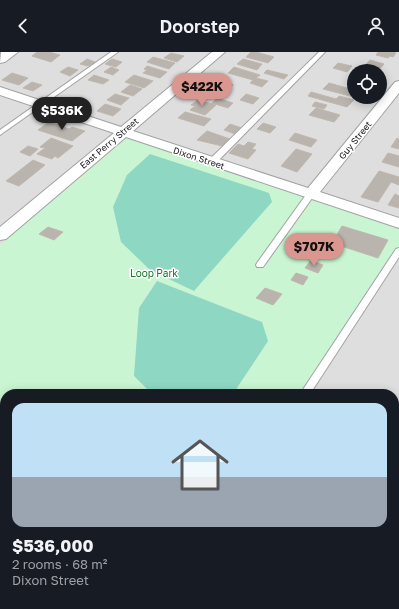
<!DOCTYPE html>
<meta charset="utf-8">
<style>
body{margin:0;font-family:"Golos Text",sans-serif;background:#20242c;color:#f1f3f6;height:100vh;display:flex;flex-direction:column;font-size:15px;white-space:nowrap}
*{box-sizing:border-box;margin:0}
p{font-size:13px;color:#9ea1a6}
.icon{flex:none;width:22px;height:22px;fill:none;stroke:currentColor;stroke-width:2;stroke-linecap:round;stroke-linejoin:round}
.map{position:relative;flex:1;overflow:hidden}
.details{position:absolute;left:0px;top:337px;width:399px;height:220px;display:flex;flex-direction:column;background:#171b24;border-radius:16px 16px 0 0;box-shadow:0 2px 10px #0003}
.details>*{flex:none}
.tools{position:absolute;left:347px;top:12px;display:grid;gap:8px}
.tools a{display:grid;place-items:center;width:40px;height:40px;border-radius:50%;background:#171b24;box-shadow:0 2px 10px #0003;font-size:20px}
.price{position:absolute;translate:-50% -34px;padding:0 9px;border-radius:14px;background:#da978f;color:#111;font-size:13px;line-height:26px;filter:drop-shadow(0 1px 2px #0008)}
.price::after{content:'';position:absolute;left:50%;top:24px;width:12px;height:9px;margin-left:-6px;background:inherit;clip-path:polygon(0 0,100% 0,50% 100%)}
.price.selected{background:#222;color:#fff}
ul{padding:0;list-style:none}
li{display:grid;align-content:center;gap:8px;height:212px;padding:0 12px}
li+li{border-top:1px solid #363941}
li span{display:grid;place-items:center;height:124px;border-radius:12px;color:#555}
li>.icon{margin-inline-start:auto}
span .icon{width:72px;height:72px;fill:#fffc;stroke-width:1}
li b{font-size:17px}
header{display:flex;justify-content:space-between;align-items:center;height:52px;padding:0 12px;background:#171b24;font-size:18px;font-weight:600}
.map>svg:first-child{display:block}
.residential{fill:#dedede;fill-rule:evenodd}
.park{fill:#caf5d2}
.pitch{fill:#8ed8c3}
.building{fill:#b9b4ae;stroke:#c1b7ac}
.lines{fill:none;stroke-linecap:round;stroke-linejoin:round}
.service-casing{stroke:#a2a2a2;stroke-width:2}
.minor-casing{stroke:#a2a2a2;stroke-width:2}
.tertiary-casing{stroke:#a2a2a2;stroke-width:2}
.service{fill:#fff;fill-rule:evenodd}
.minor{fill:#fff;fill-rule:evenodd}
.tertiary{fill:#fff;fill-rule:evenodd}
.labels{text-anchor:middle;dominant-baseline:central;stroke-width:3;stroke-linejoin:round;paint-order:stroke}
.far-street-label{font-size:9px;fill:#212121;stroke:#fff}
.park-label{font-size:10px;fill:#167729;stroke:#fff}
</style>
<header><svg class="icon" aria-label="back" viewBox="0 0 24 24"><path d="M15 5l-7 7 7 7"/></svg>Doorstep<svg class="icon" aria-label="person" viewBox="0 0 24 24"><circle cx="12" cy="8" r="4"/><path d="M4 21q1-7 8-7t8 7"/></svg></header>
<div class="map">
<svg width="399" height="557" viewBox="0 0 399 557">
<rect width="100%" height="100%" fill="#f0eee8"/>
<!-- residential -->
<path class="residential" d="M0 0H399V557H0ZM354 19H380V45H354ZM5 342H394V552H5Z"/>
<!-- park -->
<path class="park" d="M126 86 399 172V199L305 342H5V416L0 414V193Z"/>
<!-- pitch -->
<g class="pitch">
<path d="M150 102 269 141 272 150 194 239 150 218 121 190 113 155 127 123Z"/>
<path d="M157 229 262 270 268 289 233 342H152L134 324 139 256Z"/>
</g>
<!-- building -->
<g class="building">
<path d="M37 0H49L60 3 51 10 32 4Z"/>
<path d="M251 0H256L274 5 268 11 246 5Z"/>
<path d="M378 0H393L396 1 393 5 390 4 388 6 376 3Z"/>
<path d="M171 1 184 4 177 10 164 6Z"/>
<path d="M153 5 175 11 169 17 147 10Z"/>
<path d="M87 7 95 10 88 14 80 12Z"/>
<path d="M112 7 122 10 116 15 105 12Z"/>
<path d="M243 7 262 12 257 18 237 12Z"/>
<path d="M370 8 384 12 379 18 364 14Z"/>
<path d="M338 11 352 14 347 20 333 16Z"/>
<path d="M147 14 167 20 160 26 143 21 147 18 144 17Z"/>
<path d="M68 15 78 18 70 24 60 20Z"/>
<path d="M111 15 119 18 113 23 104 20Z"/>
<path d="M234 15 260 23 256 26 268 29 262 35 250 31 253 28 228 21Z"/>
<path d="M267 18 288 23 284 27 264 21Z"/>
<path d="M12 21 28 26 19 33 2 28Z"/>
<path d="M94 23 109 28 103 32 88 28Z"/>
<path d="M134 23 153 29 144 36 125 30Z"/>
<path d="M219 29 233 33 223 41 210 37Z"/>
<path d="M32 30 42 33 33 39 23 36Z"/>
<path d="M329 31 354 38V45L323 37Z"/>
<path d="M130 33 142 37 133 44 121 40Z"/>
<path d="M311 40 336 47 339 44 354 48 347 55 308 44Z"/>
<path d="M115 42 129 46 121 53 107 48Z"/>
<path d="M246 42 259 46 253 52 240 48Z"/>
<path d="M217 46 233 51 228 56 212 51Z"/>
<path d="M198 48 216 53 205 63 190 58 195 54 191 53Z"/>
<path d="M315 50 327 53 324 57 312 54Z"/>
<path d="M105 52 121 57 113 64 97 59Z"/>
<path d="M316 56 340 63 334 70 309 63Z"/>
<path d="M185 60 211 67 204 74 178 66Z"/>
<path d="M49 70 69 77 72 75 85 79 72 89 38 78Z"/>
<path d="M263 71 276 75 270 81 257 77Z"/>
<path d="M230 72 242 76 235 82 224 78Z"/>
<path d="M207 79 230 87 222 94 197 88Z"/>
<path d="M295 81 317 88 311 95 289 88Z"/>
<path d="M51 86 73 94 58 106 55 104 52 107 37 102 45 96 40 95Z"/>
<path d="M397 86 399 87V97L391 95Z"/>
<path d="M248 90 256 92 252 97 256 98 248 107 229 101 238 92 244 94Z"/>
<path d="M28 94 38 97 30 104 20 100Z"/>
<path d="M296 97 312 102 297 120 281 114Z"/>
<path d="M388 101 399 104V115L382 110Z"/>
<path d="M33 108 45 113 19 134 6 129Z"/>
<path d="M379 119 399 125V133L391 130 378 150 361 145Z"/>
<path d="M395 142 399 144V156L388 153Z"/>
<path d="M342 174 388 188 378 206 332 191Z"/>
<path d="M48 175 63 180 54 188 39 182Z"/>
<path d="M311 208 323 213 318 221 305 216Z"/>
<path d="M296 221 308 225 303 233 291 228Z"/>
<path d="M265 236 282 242 273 253 256 246Z"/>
<path d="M399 359V395L394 393V369Z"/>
<path d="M394 400 399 402V443L394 453Z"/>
<path d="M0 489 5 492V529L3 532 0 530Z"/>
<path d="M36 552H83L80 557H44Z"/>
<path d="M100 552H105L113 557H97Z"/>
<path d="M330 552H346L343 557H339Z"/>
</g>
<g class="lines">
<defs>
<g id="service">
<path d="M111 0H118L0 83V78Z"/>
<path d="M319 0H325L215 112H209V108Z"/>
<path d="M308 140H311L315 142 263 215H257L256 213 257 211Z"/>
<path d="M399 196V205L310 342H300L396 197Z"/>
</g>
<g id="minor">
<path d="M212 0H225L133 79 308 136 395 30 399 29V41L320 140 399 166V176L126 85 6 187 0 188V175L114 81 0 43V35L121 75Z"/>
<path d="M0 409 5 411V430L0 428Z"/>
<path d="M229 552H260L262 557H231Z"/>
</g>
<path id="tertiary" d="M18 0 5 10 0 11 1 0Z"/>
</defs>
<!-- service casing -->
<use href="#service" class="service-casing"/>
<!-- minor casing -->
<use href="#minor" class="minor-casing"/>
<!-- tertiary casing -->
<use href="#tertiary" class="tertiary-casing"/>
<!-- service -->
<use href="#service" class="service"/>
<!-- minor -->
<use href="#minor" class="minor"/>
<!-- tertiary -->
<use href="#tertiary" class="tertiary"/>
</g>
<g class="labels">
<!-- far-street labels -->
<g class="far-street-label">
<text transform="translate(355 88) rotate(-51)">Guy Street</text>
<text transform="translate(109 91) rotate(-40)">East Perry Street</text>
<text transform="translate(199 106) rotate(18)">Dixon Street</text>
</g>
<!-- park labels -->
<g class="park-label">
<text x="154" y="221">Loop Park</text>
</g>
</g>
</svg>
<div class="tools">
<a><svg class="icon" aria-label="locate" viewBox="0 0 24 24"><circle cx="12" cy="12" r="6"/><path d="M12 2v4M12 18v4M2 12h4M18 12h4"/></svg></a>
</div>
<b class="price" style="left:202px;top:55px">$422K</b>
<b class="price selected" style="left:62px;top:79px">$536K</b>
<b class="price" style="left:314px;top:215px">$707K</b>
<section class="details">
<ul>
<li><span style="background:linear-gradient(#bfe0f5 60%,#9aa5b1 0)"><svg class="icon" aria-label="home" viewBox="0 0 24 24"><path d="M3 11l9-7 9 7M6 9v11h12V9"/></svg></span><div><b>$536,000</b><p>2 rooms · 68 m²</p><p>Dixon Street</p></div></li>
</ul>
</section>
</div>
